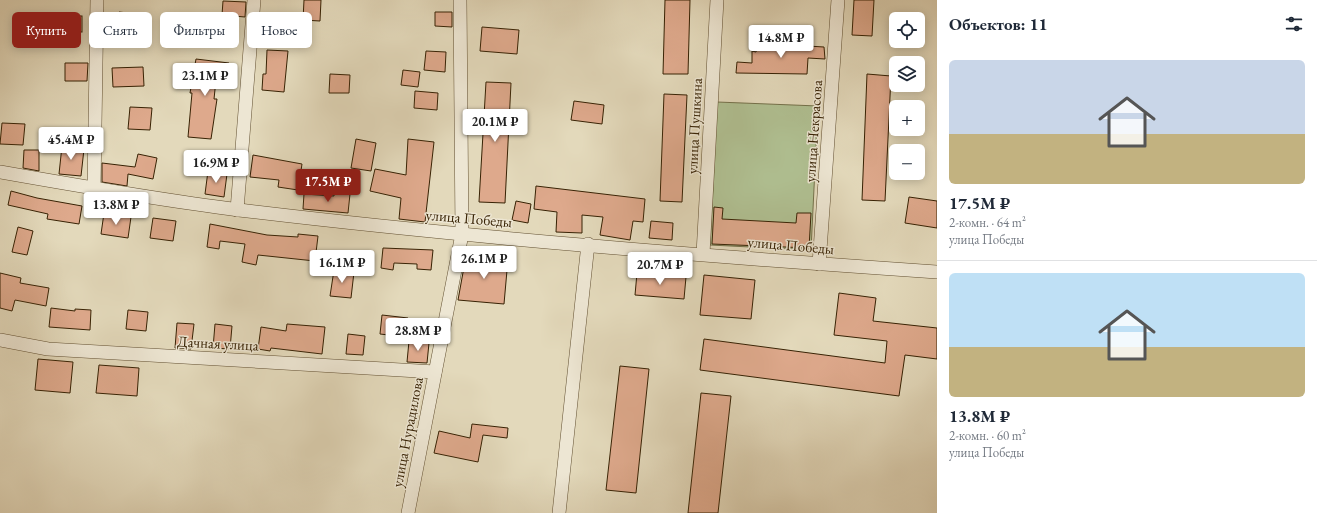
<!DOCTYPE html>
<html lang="ru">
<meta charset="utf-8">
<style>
body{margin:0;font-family:"EB Garamond",serif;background:#f2f2f3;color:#1f2937;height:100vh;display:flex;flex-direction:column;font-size:15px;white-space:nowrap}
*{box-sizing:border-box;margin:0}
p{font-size:13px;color:#747a83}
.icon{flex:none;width:22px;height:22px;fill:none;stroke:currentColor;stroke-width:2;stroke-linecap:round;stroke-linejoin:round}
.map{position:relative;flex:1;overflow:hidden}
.panel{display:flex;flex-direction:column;background:#fff;width:380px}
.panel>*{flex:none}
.top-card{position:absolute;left:12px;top:12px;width:380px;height:36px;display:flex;gap:8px}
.fabs{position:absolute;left:889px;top:12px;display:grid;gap:8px}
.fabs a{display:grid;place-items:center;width:36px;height:36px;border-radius:6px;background:#fff;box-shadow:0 2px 10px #0003;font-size:20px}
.price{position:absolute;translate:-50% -34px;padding:0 9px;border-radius:4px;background:#fff;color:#222;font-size:13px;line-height:26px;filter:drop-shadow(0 1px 2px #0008)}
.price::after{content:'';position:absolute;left:50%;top:24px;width:12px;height:9px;margin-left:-6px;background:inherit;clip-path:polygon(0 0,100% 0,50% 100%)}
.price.on{background:#8f2418;color:#fff}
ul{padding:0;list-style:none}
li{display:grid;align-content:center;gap:8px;height:212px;padding:0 12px}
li+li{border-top:1px solid #e0e1e3}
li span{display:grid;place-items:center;height:124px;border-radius:6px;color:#555}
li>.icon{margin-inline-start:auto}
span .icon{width:72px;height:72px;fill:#fffc;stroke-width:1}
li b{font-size:17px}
h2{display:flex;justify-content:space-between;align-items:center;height:48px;padding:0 12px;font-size:17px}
.tag{padding:0 14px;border-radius:6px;background:#fff;box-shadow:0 2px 10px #0003;font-size:14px;line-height:36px}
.tag.on{background:#8f2418;color:#fff}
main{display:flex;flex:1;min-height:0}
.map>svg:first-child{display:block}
.green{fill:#b0c092;stroke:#74714b}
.building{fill:#dea98c;stroke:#372204}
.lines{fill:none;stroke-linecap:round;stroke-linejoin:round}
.minor-casing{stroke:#625032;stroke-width:14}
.minor{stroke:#ede6d3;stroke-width:13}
.labels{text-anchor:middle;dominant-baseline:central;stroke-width:3;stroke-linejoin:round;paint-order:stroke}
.street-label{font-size:15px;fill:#372204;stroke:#ede6d3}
</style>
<main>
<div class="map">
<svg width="937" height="513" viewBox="0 0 937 513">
<rect width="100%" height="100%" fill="#e3d9bb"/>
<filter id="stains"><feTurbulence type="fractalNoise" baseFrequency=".005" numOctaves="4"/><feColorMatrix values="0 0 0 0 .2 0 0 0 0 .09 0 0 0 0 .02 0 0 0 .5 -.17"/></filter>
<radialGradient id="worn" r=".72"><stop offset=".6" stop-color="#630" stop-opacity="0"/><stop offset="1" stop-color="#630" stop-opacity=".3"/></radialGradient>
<!-- green -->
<path class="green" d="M717 102 818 106 811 250 710 245Z"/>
<!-- building -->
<g class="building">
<path d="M304 0H321L320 21 303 20Z"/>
<path d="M665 0H690L688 74H663Z"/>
<path d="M854 0H874L872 36 852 35Z"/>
<path d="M223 1 246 2 245 17 222 15Z"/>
<path d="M119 12 145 15 143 35 117 31Z"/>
<path d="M435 12H452V27L435 26Z"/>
<rect x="58" y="16" width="24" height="16"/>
<path d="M482 27 519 30 517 54 480 51Z"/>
<path d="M758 43 824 47 825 59 808 58 807 74 736 73 737 62 752 63V51L756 52Z"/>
<path d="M267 50 288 51 284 92 262 90 263 74H266Z"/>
<path d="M426 51 446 52 445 72 424 70Z"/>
<path d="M196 59 229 63 227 81 216 80 214 99H217L211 139 188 137 192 93H190Z"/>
<path d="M65 63H88L87 81H65Z"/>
<path d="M143 67 144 86 113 87 112 68Z"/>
<path d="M403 70 420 72 418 87 401 85Z"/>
<path d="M330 74 350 75 349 93H329Z"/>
<path d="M867 74 891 76 885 201 862 200Z"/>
<path d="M486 82 511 83 505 203 479 202Z"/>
<path d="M415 91 438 93 437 110 414 108Z"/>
<path d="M664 94 687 95 682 202 660 201Z"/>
<path d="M574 101 604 105 602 124 571 120Z"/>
<path d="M130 107 152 108 150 130 128 129Z"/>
<path d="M2 123 25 124 23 145 0 144Z"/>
<path d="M356 139 376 143 371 171 351 168Z"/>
<path d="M408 139 434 142 425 222 399 219 401 198 370 191 375 169 406 175Z"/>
<path d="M62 146 84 149 81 176 59 174Z"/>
<path d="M24 150H39V171L23 168Z"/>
<path d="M138 154 157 158 153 179 128 174 127 186 102 182V163L135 167Z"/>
<path d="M253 155 302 164 298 190 278 187 279 180 250 177Z"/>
<path d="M208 171 227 174 224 197 205 194Z"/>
<path d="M536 186 645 199 643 222 633 221 630 240 600 235 603 217 582 215V233L556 232 557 212 534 209Z"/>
<path d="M11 191 37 198 82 206 79 224 47 219 48 214 8 205Z"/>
<path d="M334 192 350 194 348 213 303 209 304 194 334 196Z"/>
<path d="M909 197 937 201V228L905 223Z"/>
<path d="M516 201 531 204 528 223 512 220Z"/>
<path d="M714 207 723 208 722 219 796 223 797 213H811L809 248 712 244Z"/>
<path d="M104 213 131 217 128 238 101 234Z"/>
<path d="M153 218 176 221 173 241 150 238Z"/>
<path d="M651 221 673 223 672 240 649 238Z"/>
<path d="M210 224 267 235 298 237V234L318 236 315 261 258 255 256 265 242 262 245 244 220 241 219 249 207 247Z"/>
<path d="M18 227 33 231 27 255 12 252Z"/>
<path d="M383 248 433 250 431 270 417 269V264L394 263 393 270 381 268Z"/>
<path d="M466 256 508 259 504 304 458 300Z"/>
<path d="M334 270 354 272 351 298 330 296Z"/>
<path d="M0 273 21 278 20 283 49 288 46 306 15 300 12 311 0 308Z"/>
<path d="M637 273 686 277 684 299 635 295Z"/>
<path d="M704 275 755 280 751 319 700 315Z"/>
<path d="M839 293 876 298 873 321 937 328V359L905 355 899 396 700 370 704 339 885 363 887 341 834 335Z"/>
<path d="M51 308 75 311V309L91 310 90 330 49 327Z"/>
<path d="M128 310 148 312 146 331 126 329Z"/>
<path d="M382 315 408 318 406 337 380 334Z"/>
<path d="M177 323 194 324 191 349 175 348Z"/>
<path d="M215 324 232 326 230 349 213 348Z"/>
<path d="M287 324 325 327 322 354 271 348 270 351 258 349 261 327 286 331Z"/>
<path d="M348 334 365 336 363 355 346 354Z"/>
<path d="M409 341 429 343 427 363 407 362Z"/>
<path d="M38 359 73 362 70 393 35 390Z"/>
<path d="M99 365 139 368 137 396 96 393Z"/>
<path d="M620 366 649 369 636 493 606 490Z"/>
<path d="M701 393 731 396 718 513H688Z"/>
<path d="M472 424 508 428 507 438 483 435 478 462 434 453 439 431 470 438Z"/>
</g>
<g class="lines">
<defs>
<g id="minor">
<path d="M0 172C79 186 159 200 239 210 470 238 704 256 937 272"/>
<path d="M94 188 97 0"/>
<path d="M237 210 254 0"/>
<path d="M703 254 717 0"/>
<path d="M819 264 838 0"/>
<path d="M0 340 48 349 435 372"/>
<path d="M408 513 462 234 460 0"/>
<path d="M559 513 588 244"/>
</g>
</defs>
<!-- minor casing -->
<use href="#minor" class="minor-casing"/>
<!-- minor -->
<use href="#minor" class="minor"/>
</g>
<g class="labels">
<!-- street labels -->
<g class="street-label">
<text transform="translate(694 126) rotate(-87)">улица Пушкина</text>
<text transform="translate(813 131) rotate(-86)">улица Некрасова</text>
<text transform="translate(469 218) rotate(5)">улица Победы</text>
<text transform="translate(791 245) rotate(5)">улица Победы</text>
<text transform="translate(218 343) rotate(3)">Дачная улица</text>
<text transform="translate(407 432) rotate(-79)">улица Нурадилова</text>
</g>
</g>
<rect width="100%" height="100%" filter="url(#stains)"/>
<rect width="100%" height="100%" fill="url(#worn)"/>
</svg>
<div class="fabs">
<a><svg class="icon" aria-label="locate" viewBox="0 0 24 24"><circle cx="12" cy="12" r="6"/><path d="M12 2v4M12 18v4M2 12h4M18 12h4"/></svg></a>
<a><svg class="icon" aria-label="layers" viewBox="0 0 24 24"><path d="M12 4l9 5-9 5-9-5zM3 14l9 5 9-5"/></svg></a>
<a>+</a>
<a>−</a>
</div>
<b class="price" style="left:781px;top:59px">14.8M ₽</b>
<b class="price" style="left:205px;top:97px">23.1M ₽</b>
<b class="price" style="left:495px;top:143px">20.1M ₽</b>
<b class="price" style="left:71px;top:161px">45.4M ₽</b>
<b class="price" style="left:216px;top:184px">16.9M ₽</b>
<b class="price on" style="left:328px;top:203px">17.5M ₽</b>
<b class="price" style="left:116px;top:226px">13.8M ₽</b>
<b class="price" style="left:484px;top:280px">26.1M ₽</b>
<b class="price" style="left:342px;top:284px">16.1M ₽</b>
<b class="price" style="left:660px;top:286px">20.7M ₽</b>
<b class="price" style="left:418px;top:352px">28.8M ₽</b>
<div class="top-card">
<a class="tag on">Купить</a>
<a class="tag">Снять</a>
<a class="tag">Фильтры</a>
<a class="tag">Новое</a>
</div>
</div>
<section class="panel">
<h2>Объектов: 11<svg class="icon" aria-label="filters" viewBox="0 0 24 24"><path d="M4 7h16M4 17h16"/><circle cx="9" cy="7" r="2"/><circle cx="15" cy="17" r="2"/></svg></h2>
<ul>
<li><span style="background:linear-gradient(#c9d6e8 60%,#c2b280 0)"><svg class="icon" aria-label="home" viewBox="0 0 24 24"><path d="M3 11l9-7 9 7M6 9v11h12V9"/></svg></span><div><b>17.5M ₽</b><p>2-комн. · 64 m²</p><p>улица Победы</p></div></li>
<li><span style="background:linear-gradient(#bfe0f5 60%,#c2b280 0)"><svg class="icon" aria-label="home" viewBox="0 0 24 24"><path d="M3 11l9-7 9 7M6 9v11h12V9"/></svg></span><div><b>13.8M ₽</b><p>2-комн. · 60 m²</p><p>улица Победы</p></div></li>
</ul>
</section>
</main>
